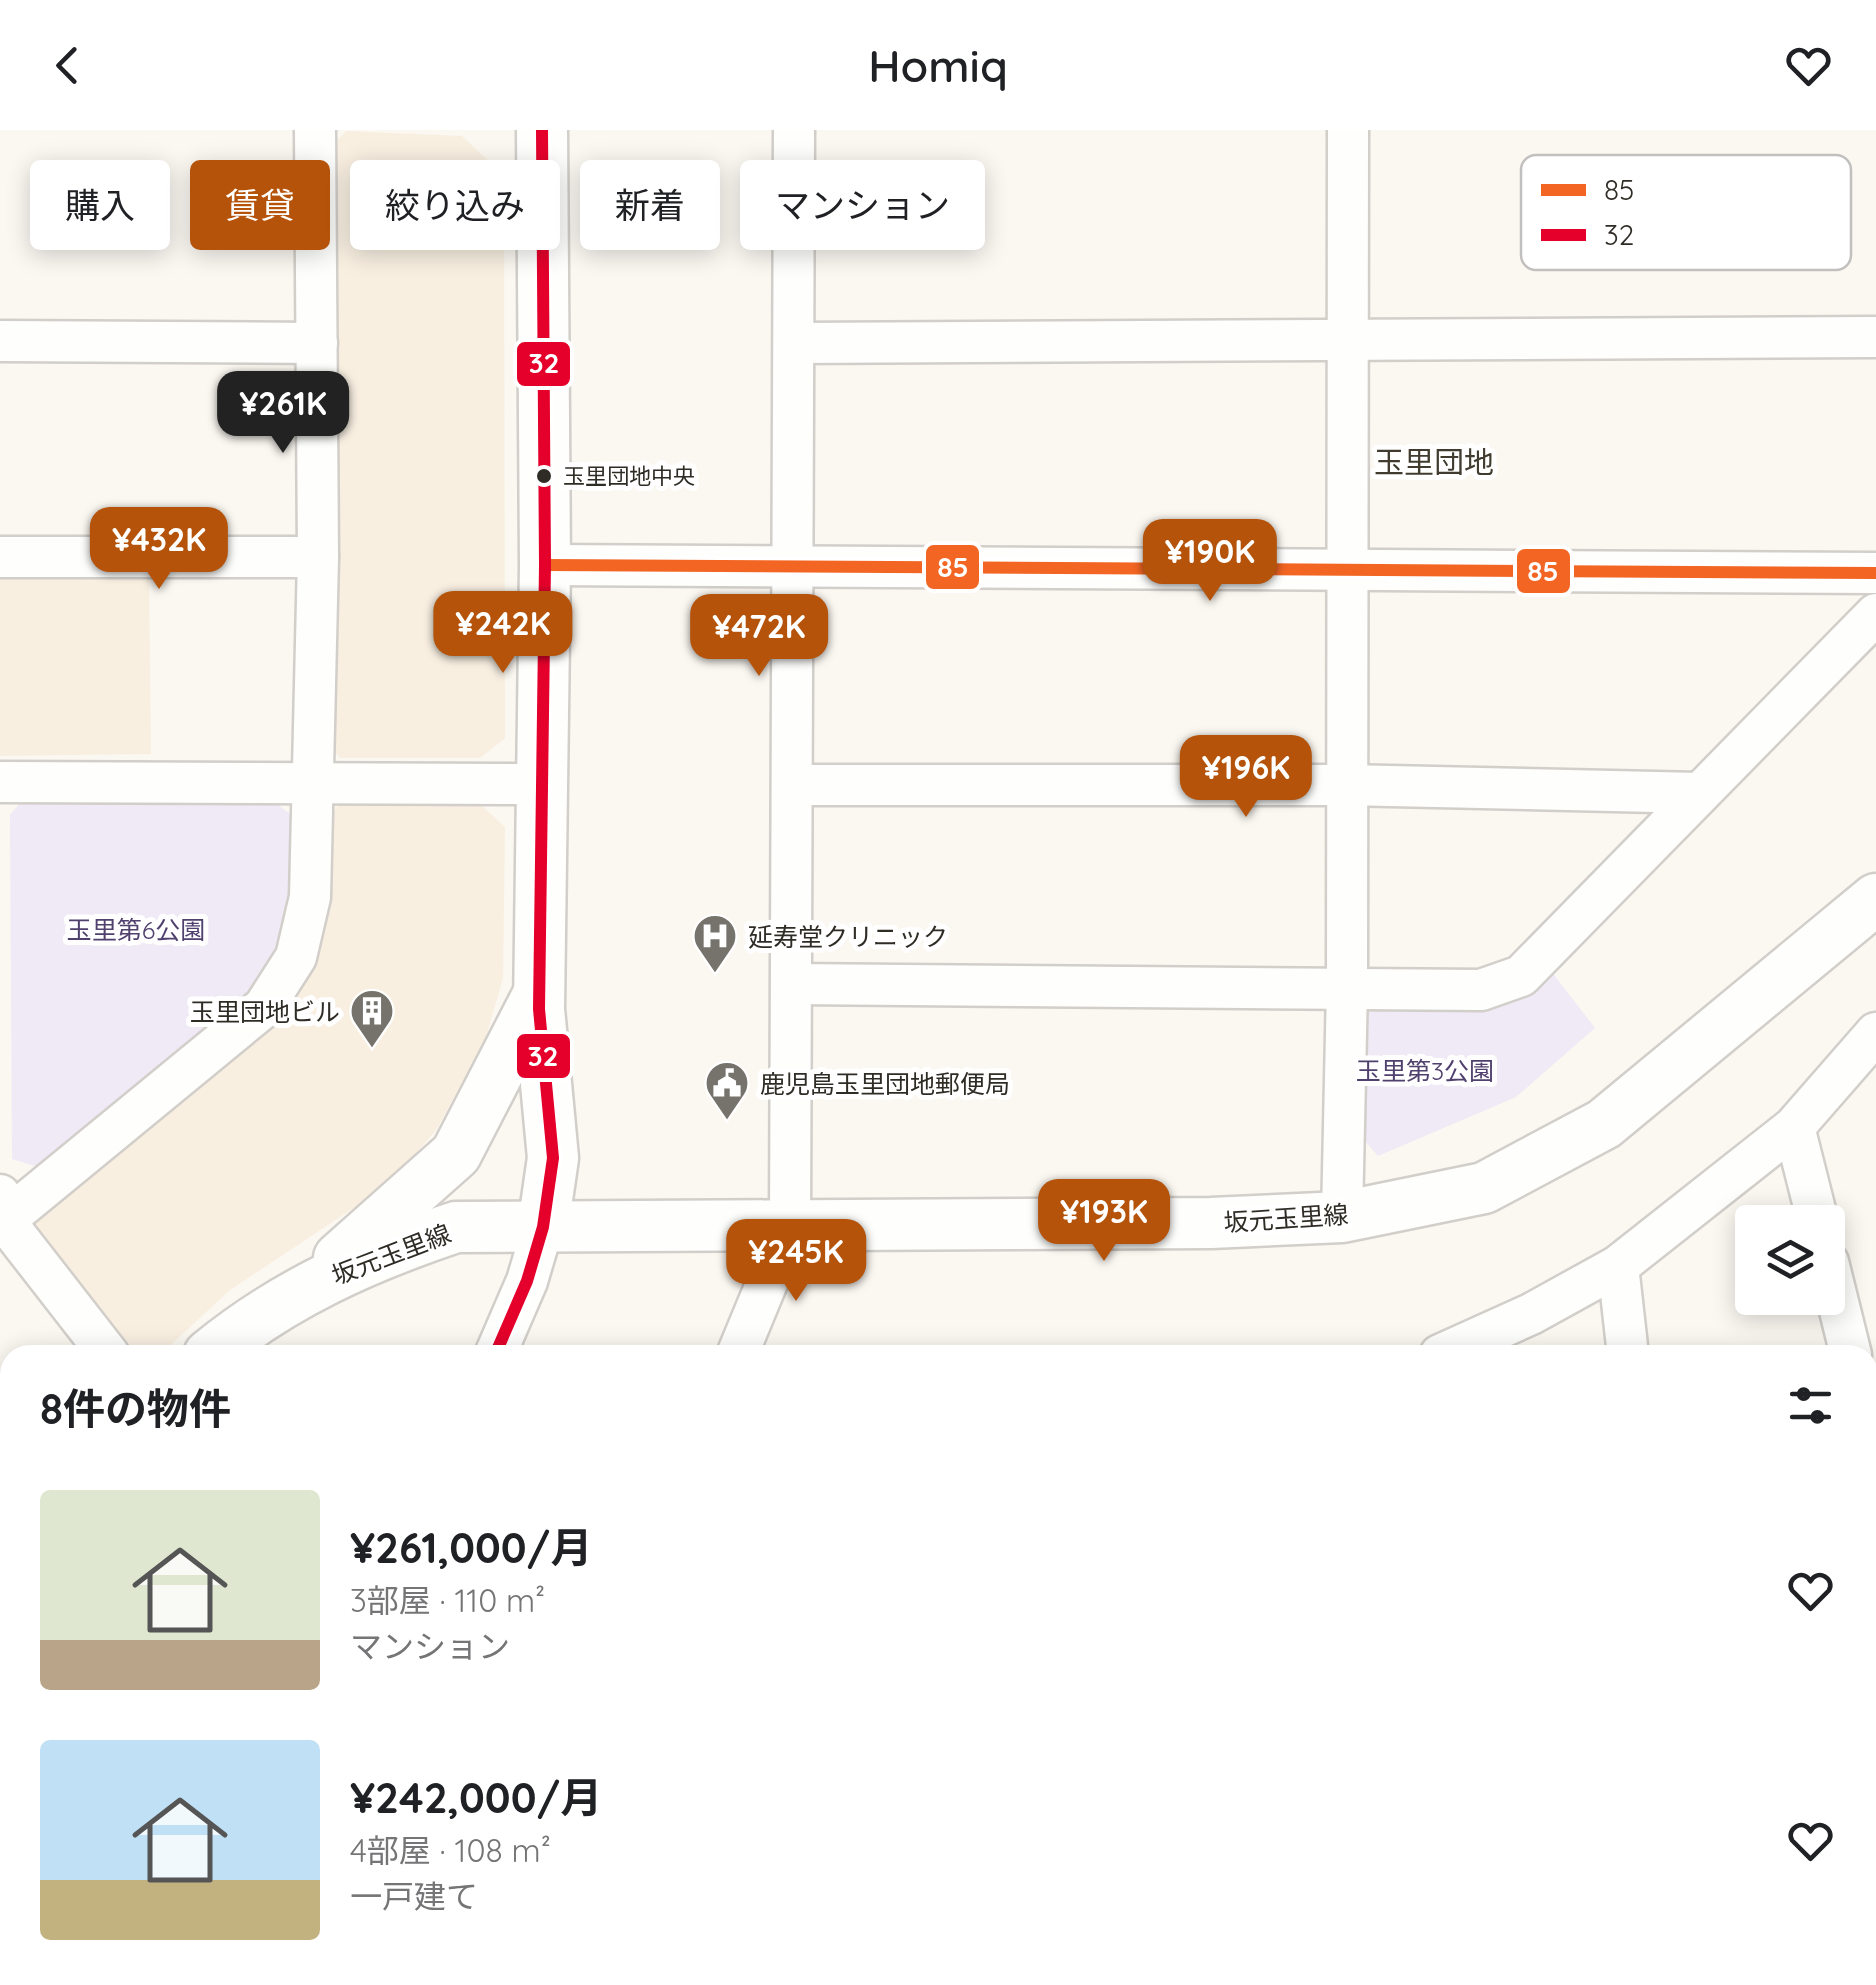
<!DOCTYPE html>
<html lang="ja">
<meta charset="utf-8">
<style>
body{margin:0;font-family:Quicksand,"Noto Sans JP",sans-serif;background:#f2f2f2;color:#202124;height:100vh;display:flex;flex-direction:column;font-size:38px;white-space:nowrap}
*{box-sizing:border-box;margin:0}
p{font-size:32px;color:#757577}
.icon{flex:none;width:55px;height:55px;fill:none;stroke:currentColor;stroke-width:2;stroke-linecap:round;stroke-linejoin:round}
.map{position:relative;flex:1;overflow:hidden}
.side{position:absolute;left:0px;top:1215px;width:1878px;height:640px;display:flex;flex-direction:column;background:#fff;border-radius:30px 30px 0 0;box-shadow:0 5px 25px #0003}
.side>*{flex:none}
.guide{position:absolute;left:30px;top:30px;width:1000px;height:90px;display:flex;gap:20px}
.fabs{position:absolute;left:1735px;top:1075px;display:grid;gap:20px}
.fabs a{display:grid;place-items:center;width:110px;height:110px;border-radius:10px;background:#fff;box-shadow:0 5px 25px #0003;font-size:50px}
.price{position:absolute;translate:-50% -85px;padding:0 22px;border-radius:20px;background:#b45309;color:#fff;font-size:32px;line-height:65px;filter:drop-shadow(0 2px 5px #0008)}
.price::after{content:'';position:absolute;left:50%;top:60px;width:30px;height:22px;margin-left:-15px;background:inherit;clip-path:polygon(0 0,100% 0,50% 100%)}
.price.current{background:#222;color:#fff}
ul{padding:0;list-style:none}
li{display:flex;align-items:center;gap:30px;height:250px;padding:0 40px}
li span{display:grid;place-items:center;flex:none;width:280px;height:200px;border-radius:10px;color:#555}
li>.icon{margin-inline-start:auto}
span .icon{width:120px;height:120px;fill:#fffc;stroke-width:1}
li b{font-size:42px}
h2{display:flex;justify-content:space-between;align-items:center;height:120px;padding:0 40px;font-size:42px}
.pill{padding:0 35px;border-radius:10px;background:#fff;box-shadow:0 5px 25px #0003;font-size:35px;line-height:90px}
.pill.current{background:#b45309;color:#fff}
header{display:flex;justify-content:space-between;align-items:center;height:130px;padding:0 40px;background:#fff;font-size:45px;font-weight:600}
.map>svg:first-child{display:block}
.built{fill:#f8efe1}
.green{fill:#f0e9f6}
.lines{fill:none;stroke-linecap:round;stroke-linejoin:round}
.minor-casing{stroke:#d2cec9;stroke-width:45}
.tertiary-casing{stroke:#d2cec9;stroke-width:55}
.minor{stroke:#fefefd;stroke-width:40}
.tertiary{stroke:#fefefd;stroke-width:50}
.bus-1-casing{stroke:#fff;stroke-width:20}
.bus-2-casing{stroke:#fff;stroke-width:20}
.bus-1{stroke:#f26522;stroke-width:12}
.bus-2{stroke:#e4002b;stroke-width:12}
.bus-dot{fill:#2f2c26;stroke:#fff;stroke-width:4}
.labels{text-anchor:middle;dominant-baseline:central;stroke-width:10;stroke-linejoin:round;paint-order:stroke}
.bus-label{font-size:22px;fill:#2f2c26;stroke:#fff;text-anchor:start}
.park-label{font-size:25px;fill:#50406e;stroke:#fff}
.poi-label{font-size:25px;fill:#2f2c26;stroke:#fff;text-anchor:start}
.street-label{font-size:25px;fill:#2f2c26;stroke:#fff}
.quarter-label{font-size:30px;fill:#423c30;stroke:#fff}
.key{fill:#fff;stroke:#c1c0be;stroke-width:2.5}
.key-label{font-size:28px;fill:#2f2c26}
.line-badge{stroke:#fff;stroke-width:4}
.badge-label{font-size:28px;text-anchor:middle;font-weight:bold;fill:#fff}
</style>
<header><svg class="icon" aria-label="back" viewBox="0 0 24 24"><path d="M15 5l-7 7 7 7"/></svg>Homiq<svg class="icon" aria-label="heart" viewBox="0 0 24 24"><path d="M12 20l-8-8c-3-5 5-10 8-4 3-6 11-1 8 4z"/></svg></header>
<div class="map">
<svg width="1876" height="1855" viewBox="0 0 1876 1855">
<rect width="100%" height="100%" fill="#fbf7f1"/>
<!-- built -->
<g class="built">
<path d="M347 1 462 6 495 37 504 61 505 608 480 628H340L329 614 337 10Z"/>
<path d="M149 439 151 624 0 626V441Z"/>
<path d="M340 673 480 674 505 697 503 848 486 907 437 999 405 1036 358 1075 230 1160 160 1225H126L30 1103 33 1083Z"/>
</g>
<!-- green -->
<g class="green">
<path d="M21 672H274L293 686C293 760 294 805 248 867L38 1037 12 1029 10 685Z"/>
<path d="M1551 841 1595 898 1516 967 1378 1026 1366 1012 1362 879Z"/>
</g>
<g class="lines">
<defs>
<g id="minor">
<path d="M0 211 317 213"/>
<path d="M797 213 1876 207"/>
<path d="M0 427H318"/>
<path d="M545 435 1876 443"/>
<path d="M0 652 541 654"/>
<path d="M794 655H1344L1700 663"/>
<path d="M792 854 1481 860 1521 846 1876 484"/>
<path d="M1794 997 1818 1092"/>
<path d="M0 1065 4 1090 109 1225"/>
<path d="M1342 1087 1347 857 1348 0"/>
<path d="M0 1094 264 877 296 827 310 767 318 427 315 0"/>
<path d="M1828 1132 1851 1225"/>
<path d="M1618 1136 1628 1225"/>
<path d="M495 1225 527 1151 543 1097"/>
<path d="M737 1225 790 1097 794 0"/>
<path d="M1440 1225 1531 1184 1618 1136 1794 997 1876 903"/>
<path d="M1868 1291 1876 1324"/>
<path d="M1868 1633 1876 1631"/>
<path d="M0 1771 10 1752"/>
<path d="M1211 1845 1212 1855"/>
<path d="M1714 1845 1716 1855"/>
<path d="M208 1855 213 1845"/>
<path d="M464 1855 469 1845"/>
</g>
<g id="tertiary">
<path d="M542 0 545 435 539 879 553 1028 543 1097"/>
<path d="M339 1128 456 1024 538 865"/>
<path d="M209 1225C283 1164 366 1127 456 1097L1211 1093 1342 1087 1484 1058 1604 994 1876 769"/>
<path d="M0 1441 10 1445"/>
<path d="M0 1564 10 1544"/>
<path d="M849 1845 870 1855"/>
<path d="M1840 1855 1876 1848"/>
</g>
</defs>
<!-- minor casing -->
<use href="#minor" class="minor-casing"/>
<!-- tertiary casing -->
<use href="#tertiary" class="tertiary-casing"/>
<!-- minor -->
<use href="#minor" class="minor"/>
<!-- tertiary -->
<use href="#tertiary" class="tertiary"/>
<defs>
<path id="bus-1" d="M545 435 1876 443"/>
<path id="bus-2" d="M495 1225 527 1151 543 1097 553 1028 539 879 545 435 542 0"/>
</defs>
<!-- bus-1 casing -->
<use href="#bus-1" class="bus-1-casing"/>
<!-- bus-2 casing -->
<use href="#bus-2" class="bus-2-casing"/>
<!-- bus-1 -->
<use href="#bus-1" class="bus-1"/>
<!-- bus-2 -->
<use href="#bus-2" class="bus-2"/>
</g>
<!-- icons -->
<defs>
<symbol id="hospital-pin" viewBox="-11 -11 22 30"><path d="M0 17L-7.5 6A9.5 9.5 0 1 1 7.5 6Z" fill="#76736d" stroke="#fff"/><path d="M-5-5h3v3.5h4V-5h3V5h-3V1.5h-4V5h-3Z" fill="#fff"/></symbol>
<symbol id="building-pin" viewBox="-11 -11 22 30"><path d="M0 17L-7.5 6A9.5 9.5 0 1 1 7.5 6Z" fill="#76736d" stroke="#fff"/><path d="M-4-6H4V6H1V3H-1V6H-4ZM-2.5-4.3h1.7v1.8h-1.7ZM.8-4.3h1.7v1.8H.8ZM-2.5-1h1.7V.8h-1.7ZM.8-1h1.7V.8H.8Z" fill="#fff"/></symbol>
<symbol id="civic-pin" viewBox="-11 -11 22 30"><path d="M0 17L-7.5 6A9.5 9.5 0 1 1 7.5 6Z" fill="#76736d" stroke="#fff"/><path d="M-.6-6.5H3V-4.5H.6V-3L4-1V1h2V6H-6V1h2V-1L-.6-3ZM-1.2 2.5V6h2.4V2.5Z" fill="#fff"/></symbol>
</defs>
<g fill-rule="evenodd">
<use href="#hospital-pin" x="690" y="781" width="50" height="68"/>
<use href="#building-pin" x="347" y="856" width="50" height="68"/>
<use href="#civic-pin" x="702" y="928" width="50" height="68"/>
</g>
<!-- markers -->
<circle class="bus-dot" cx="544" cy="346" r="9"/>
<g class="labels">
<!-- bus labels -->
<g class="bus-label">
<text x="563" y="346">玉里団地中央</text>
</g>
<!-- park labels -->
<g class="park-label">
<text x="136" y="799">玉里第6公園</text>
<text x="1425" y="940">玉里第3公園</text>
</g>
<!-- poi labels -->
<g class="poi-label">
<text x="748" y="806">延寿堂クリニック</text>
<text x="340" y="881" text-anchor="end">玉里団地ビル</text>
<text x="760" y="953">鹿児島玉里団地郵便局</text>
</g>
<!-- street labels -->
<g class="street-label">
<text transform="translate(1286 1088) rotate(-4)">坂元玉里線</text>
<text transform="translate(391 1124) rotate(-21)">坂元玉里線</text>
</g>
<!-- quarter labels -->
<g class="quarter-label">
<text x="1434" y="332">玉里団地</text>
</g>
</g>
<!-- legend -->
<rect x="1521" y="25" width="330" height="115" rx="15" class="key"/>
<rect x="1541" y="54" width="45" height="12" fill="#f26522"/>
<rect x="1541" y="99" width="45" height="12" fill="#e4002b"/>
<g class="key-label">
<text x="1604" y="70">85</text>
<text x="1604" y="115">32</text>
</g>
<g class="line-badge">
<rect x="515" y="210" width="57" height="48" rx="10" fill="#e4002b"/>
<rect x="924" y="413" width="57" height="48" rx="10" fill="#f26522"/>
<rect x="1515" y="417" width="57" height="48" rx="10" fill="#f26522"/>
<rect x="515" y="902" width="57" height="48" rx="10" fill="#e4002b"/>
</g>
<g class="badge-label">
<text x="544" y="243">32</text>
<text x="953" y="447">85</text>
<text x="1543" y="451">85</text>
<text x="543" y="936">32</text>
</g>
</svg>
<div class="fabs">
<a><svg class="icon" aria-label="layers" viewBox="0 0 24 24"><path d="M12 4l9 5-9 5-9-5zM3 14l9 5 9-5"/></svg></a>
</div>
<b class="price current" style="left:283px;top:326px">¥261K</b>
<b class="price" style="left:159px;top:462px">¥432K</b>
<b class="price" style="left:1210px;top:474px">¥190K</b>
<b class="price" style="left:503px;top:546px">¥242K</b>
<b class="price" style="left:759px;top:549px">¥472K</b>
<b class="price" style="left:1246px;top:690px">¥196K</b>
<b class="price" style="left:1104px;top:1134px">¥193K</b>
<b class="price" style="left:796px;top:1174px">¥245K</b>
<div class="guide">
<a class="pill">購入</a>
<a class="pill current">賃貸</a>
<a class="pill">絞り込み</a>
<a class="pill">新着</a>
<a class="pill">マンション</a>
</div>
<section class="side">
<h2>8件の物件<svg class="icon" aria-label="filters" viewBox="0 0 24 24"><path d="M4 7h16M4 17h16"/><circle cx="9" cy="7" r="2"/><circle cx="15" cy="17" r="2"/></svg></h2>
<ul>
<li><span style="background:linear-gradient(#dfe7d0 75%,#b9a48a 0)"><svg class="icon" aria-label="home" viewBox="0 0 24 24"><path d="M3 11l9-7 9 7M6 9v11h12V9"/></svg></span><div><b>¥261,000/月</b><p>3部屋 · 110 m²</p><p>マンション</p></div><svg class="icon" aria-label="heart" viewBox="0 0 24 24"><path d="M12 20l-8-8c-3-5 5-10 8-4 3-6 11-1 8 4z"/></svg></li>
<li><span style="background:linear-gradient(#bfe0f5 70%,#c2b280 0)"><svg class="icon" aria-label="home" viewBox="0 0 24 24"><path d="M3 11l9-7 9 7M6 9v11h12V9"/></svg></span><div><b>¥242,000/月</b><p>4部屋 · 108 m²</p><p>一戸建て</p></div><svg class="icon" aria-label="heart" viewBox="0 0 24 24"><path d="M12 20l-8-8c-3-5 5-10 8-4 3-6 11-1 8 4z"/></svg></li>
</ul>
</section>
</div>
